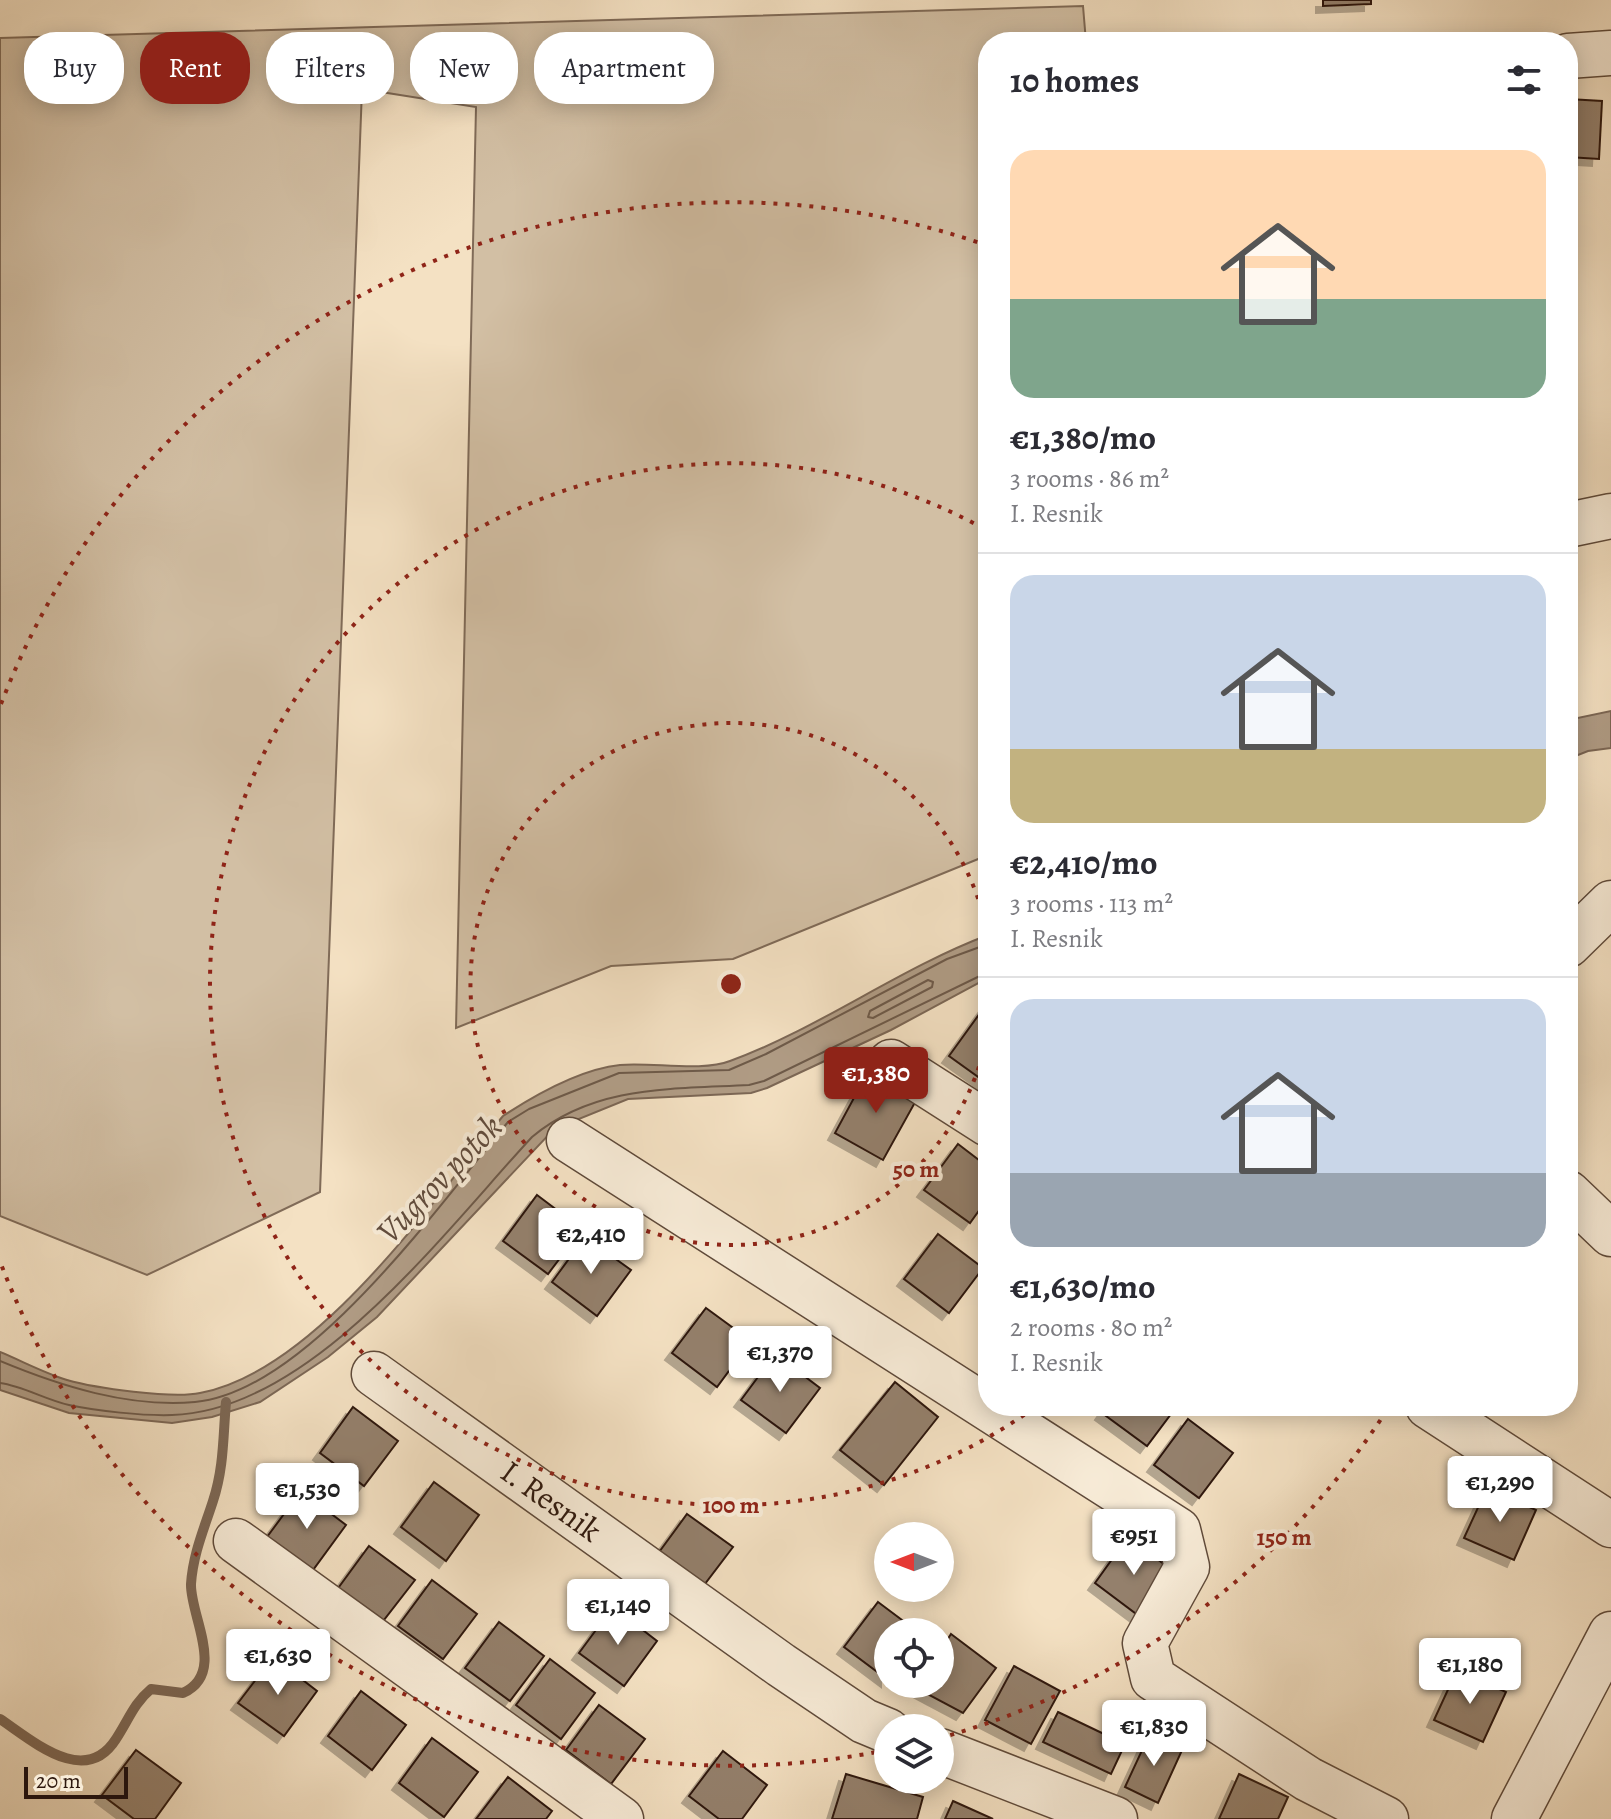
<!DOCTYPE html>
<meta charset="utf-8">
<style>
body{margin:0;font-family:Alegreya,serif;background:#f7f7f7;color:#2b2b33;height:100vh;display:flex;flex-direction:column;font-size:30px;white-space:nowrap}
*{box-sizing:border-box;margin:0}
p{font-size:26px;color:#7c7c81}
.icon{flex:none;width:44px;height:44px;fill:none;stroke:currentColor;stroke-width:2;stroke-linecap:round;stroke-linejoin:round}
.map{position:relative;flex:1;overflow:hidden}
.drawer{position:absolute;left:978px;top:32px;width:600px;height:1384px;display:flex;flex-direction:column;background:#fff;border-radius:32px;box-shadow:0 4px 20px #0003}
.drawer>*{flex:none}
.banner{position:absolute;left:24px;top:32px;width:760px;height:72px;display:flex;gap:16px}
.needle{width:52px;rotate:270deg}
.tools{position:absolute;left:874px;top:1522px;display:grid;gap:16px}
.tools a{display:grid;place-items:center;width:80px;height:80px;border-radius:50%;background:#fff;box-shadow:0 4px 20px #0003;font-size:40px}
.scale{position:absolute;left:24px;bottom:20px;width:104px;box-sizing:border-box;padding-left:8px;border:4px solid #2d170d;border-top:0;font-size:22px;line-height:28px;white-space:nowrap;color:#2d170d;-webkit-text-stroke:6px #f8ecd8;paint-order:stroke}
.price{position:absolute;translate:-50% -68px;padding:0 18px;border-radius:8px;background:#fff;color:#222;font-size:26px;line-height:52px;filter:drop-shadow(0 2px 4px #0008)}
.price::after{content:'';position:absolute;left:50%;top:48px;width:24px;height:18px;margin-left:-12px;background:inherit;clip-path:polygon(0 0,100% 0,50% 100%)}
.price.selected{background:#8f2418;color:#fff}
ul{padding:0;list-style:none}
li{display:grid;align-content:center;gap:16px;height:424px;padding:0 32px}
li+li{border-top:2px solid #e1e1e2}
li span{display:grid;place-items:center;height:248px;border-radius:24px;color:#555}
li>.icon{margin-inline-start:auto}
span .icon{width:144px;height:144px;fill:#fffc;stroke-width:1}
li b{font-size:34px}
h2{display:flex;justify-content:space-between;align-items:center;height:96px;padding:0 32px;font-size:34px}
.chip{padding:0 28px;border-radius:32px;background:#fff;box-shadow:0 4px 20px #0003;font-size:28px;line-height:72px}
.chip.selected{background:#8f2418;color:#fff}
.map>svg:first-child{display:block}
.green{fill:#d2bfa4;stroke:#806b58;stroke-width:2}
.water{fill:#b09c85;stroke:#7c6755;stroke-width:2}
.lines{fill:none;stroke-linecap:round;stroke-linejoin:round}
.shore{stroke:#6e5a49;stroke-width:2}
.stream{stroke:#7c6755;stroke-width:10}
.building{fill:#94806c;stroke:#2d170d;stroke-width:2;filter:url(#shadow)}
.minor-casing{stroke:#5f4a3a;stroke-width:47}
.minor{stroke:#f8ecd8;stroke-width:44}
.ring{fill:none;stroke:#8f2418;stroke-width:4;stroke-dasharray:4 8}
.labels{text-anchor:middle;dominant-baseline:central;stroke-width:8;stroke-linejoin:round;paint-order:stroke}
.street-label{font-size:32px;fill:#2d170d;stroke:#f8ecd8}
.water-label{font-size:34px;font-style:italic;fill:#614c3d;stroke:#f8ecd8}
.centre{fill:#8f2418;stroke:#f8ecd8;stroke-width:4}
.ring-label{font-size:24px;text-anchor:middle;font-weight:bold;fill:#8f2418;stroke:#f8ecd8;stroke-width:8;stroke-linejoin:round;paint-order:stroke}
</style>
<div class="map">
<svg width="1611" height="1819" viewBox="0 0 1611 1819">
<defs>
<filter id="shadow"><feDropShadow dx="-7" dy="7" stdDeviation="0" flood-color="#0004"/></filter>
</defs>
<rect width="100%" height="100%" fill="#f4e1c3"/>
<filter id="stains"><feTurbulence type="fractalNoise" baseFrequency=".0025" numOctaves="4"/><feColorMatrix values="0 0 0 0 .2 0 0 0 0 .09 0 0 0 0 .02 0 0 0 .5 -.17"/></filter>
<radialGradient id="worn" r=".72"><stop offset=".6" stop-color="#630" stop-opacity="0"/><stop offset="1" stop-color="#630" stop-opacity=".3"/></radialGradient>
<!-- green -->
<path class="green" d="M1083 6 1086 42H988V855L733 959 611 966 456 1028 476 107 362 89 320 1192 147 1275 0 1216V38Z"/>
<!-- water -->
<g class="water">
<path d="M1611 711V748L1588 751 1568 759V720Z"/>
<path d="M988 935V978L891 1030 767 1088 751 1093 628 1099 554 1129 377 1317 328 1357 260 1402 212 1417 172 1423 69 1413 0 1390V1352C22 1361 44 1373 67 1380 95 1388 172 1399 200 1393 316 1371 430 1204 503 1116 535 1095 582 1069 620 1065 652 1062 702 1072 730 1061 820 1028 898 969 988 935Z"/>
</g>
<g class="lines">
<!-- shore -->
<g class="shore">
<path d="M928 980 933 982 932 987 873 1018 868 1017 870 1011Z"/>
<path d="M0 1361C60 1386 129 1408 195 1402 307 1392 439 1205 508 1122L529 1109 619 1073 729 1070 766 1054 947 959 988 944"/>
<path d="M0 1383C23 1386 46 1400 69 1405 97 1411 143 1416 172 1415 311 1411 444 1232 532 1137 594 1085 673 1089 749 1085L764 1081 988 972"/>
</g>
<!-- stream -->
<path class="stream" d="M0 1719C33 1741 85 1788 116 1739 128 1721 134 1703 151 1689L183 1693C227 1673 190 1616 191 1584 193 1554 204 1529 213 1501 224 1468 223 1436 226 1402"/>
</g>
<!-- building -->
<g class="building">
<path d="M1323 0H1371V4L1323 6Z"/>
<path d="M1568 99 1602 101 1599 159 1568 157Z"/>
<path d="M988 1002V1084L949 1056Z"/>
<path d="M869 1070 918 1097 883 1160 835 1133Z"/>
<path d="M958 1144 988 1167V1198L970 1223 924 1190Z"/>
<path d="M537 1195 582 1229 548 1274 503 1241Z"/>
<path d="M938 1234 983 1268 949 1313 904 1279Z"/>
<path d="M585 1237 631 1270 597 1316 552 1282Z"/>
<path d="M706 1308 751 1341 717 1387 672 1353Z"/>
<path d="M775 1354 820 1388 786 1433 741 1400Z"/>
<path d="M895 1382 938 1417 884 1485 840 1450Z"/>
<path d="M1107 1406H1177L1147 1446 1102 1413Z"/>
<path d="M353 1407 398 1441 364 1486 320 1453Z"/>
<path d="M1188 1419 1233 1453 1199 1498 1154 1465Z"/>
<path d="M434 1482 479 1515 446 1561 401 1527Z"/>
<path d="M1487 1488 1536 1510 1514 1560 1464 1538Z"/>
<path d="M301 1491 346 1525 313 1570 267 1537Z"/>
<path d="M687 1514 733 1547 698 1593 654 1559Z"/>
<path d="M1128 1537 1173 1571 1139 1616 1095 1583Z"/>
<path d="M369 1546 415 1580 380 1625 336 1591Z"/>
<path d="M432 1580 477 1614 443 1659 398 1626Z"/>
<path d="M878 1602 918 1632H888V1680L844 1647Z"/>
<path d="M613 1607 657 1641 624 1686 579 1653Z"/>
<path d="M499 1622 544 1656 510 1701 465 1668Z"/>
<path d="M951 1634 996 1668 963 1713 916 1688 919 1684H940V1651Z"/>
<path d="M273 1657 317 1691 284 1736 238 1703Z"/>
<path d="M550 1659 595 1693 561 1739 516 1705Z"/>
<path d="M1014 1666 1060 1691 1031 1744 985 1720Z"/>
<path d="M1457 1670 1506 1692 1483 1742 1434 1720Z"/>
<path d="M361 1691 406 1725 372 1770 328 1736Z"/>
<path d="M599 1705 645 1739 611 1784 566 1750Z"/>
<path d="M1058 1712 1125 1744 1111 1774 1043 1742Z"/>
<path d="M1150 1733 1183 1748 1158 1803 1125 1787Z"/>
<path d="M432 1738 478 1772 444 1817 399 1783Z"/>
<path d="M136 1750 181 1783 155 1819H134L102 1795Z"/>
<path d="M723 1751 767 1785 742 1819H719L689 1796Z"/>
<path d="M846 1774 923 1797 917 1819H832Z"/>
<path d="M1239 1774 1288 1797 1278 1819H1219Z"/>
<path d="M508 1777 552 1811 546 1819H476Z"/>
<path d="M953 1801 993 1819H945Z"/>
</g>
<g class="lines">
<defs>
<g id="minor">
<path d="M1568 56 1611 53"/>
<path d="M1568 525 1611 516"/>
<path d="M1568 945 1611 903"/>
<path d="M891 1062 988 1124"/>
<path d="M569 1140 1178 1530 1187 1567 1145 1643 1153 1678 1308 1779 1386 1819"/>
<path d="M1568 1193 1611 1234"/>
<path id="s1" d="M374 1374 781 1665 864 1721 888 1731"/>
<path d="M1428 1406 1611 1525"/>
<path d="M236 1541 621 1819"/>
<path d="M940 1751 1115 1819"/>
<path d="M1514 1819 1611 1634"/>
</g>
</defs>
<!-- minor casing -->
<use href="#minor" class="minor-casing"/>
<!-- minor -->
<use href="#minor" class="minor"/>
</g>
<!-- distance rings -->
<g class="ring">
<path d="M988 1032A261 261 0 1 1 988 936"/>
<path d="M1034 1408A521 521 0 1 1 988 531"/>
<path d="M1387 1410A782 782 0 0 1 947 1736M887 1750A782 782 0 0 1 1 1264M1 704A782 782 0 0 1 986 245"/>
</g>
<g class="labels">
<!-- street labels -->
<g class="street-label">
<text stroke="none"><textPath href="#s1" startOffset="218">I. Resnik</textPath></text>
</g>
<!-- water labels -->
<g class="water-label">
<text transform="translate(439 1179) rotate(-46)">Vugrov potok</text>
</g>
</g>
<circle cx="731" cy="984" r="12" class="centre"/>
<g class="ring-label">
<text x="916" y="1177">50 m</text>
<text x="731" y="1513">100 m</text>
<text x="1284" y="1545">150 m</text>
</g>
<rect width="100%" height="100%" filter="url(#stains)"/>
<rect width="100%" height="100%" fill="url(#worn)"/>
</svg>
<div class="tools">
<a><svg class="needle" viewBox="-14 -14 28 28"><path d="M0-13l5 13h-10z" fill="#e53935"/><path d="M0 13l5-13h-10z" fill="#7c7c81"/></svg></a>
<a><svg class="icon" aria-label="locate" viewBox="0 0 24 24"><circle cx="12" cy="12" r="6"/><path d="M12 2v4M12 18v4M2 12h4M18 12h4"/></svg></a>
<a><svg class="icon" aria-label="layers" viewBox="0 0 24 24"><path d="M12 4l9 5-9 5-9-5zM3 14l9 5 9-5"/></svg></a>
</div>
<div class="scale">20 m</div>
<b class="price selected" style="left:876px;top:1115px">€1,380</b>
<b class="price" style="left:591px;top:1276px">€2,410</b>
<b class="price" style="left:780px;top:1394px">€1,370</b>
<b class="price" style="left:1500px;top:1524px">€1,290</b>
<b class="price" style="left:307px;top:1531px">€1,530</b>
<b class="price" style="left:1134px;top:1577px">€951</b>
<b class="price" style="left:618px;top:1647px">€1,140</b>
<b class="price" style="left:278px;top:1697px">€1,630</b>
<b class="price" style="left:1470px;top:1706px">€1,180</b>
<b class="price" style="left:1154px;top:1768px">€1,830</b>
<div class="banner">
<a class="chip">Buy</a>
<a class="chip selected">Rent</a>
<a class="chip">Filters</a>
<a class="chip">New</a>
<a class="chip">Apartment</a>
</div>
<section class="drawer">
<h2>10 homes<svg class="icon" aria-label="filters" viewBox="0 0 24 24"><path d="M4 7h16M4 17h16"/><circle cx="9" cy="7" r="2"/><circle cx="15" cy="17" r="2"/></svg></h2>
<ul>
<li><span style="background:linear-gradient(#ffd9b3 60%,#7fa58c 0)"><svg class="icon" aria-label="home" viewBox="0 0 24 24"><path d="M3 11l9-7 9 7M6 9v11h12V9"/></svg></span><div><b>€1,380/mo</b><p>3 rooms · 86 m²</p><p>I. Resnik</p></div></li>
<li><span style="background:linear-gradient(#c9d6e8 70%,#c2b280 0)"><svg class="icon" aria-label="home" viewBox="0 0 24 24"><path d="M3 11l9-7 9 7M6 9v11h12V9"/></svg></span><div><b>€2,410/mo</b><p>3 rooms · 113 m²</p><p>I. Resnik</p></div></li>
<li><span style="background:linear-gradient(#c9d6e8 70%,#9aa5b1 0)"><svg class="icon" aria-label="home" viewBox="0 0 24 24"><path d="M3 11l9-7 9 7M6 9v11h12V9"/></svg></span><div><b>€1,630/mo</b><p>2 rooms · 80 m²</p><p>I. Resnik</p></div></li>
</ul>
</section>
</div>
